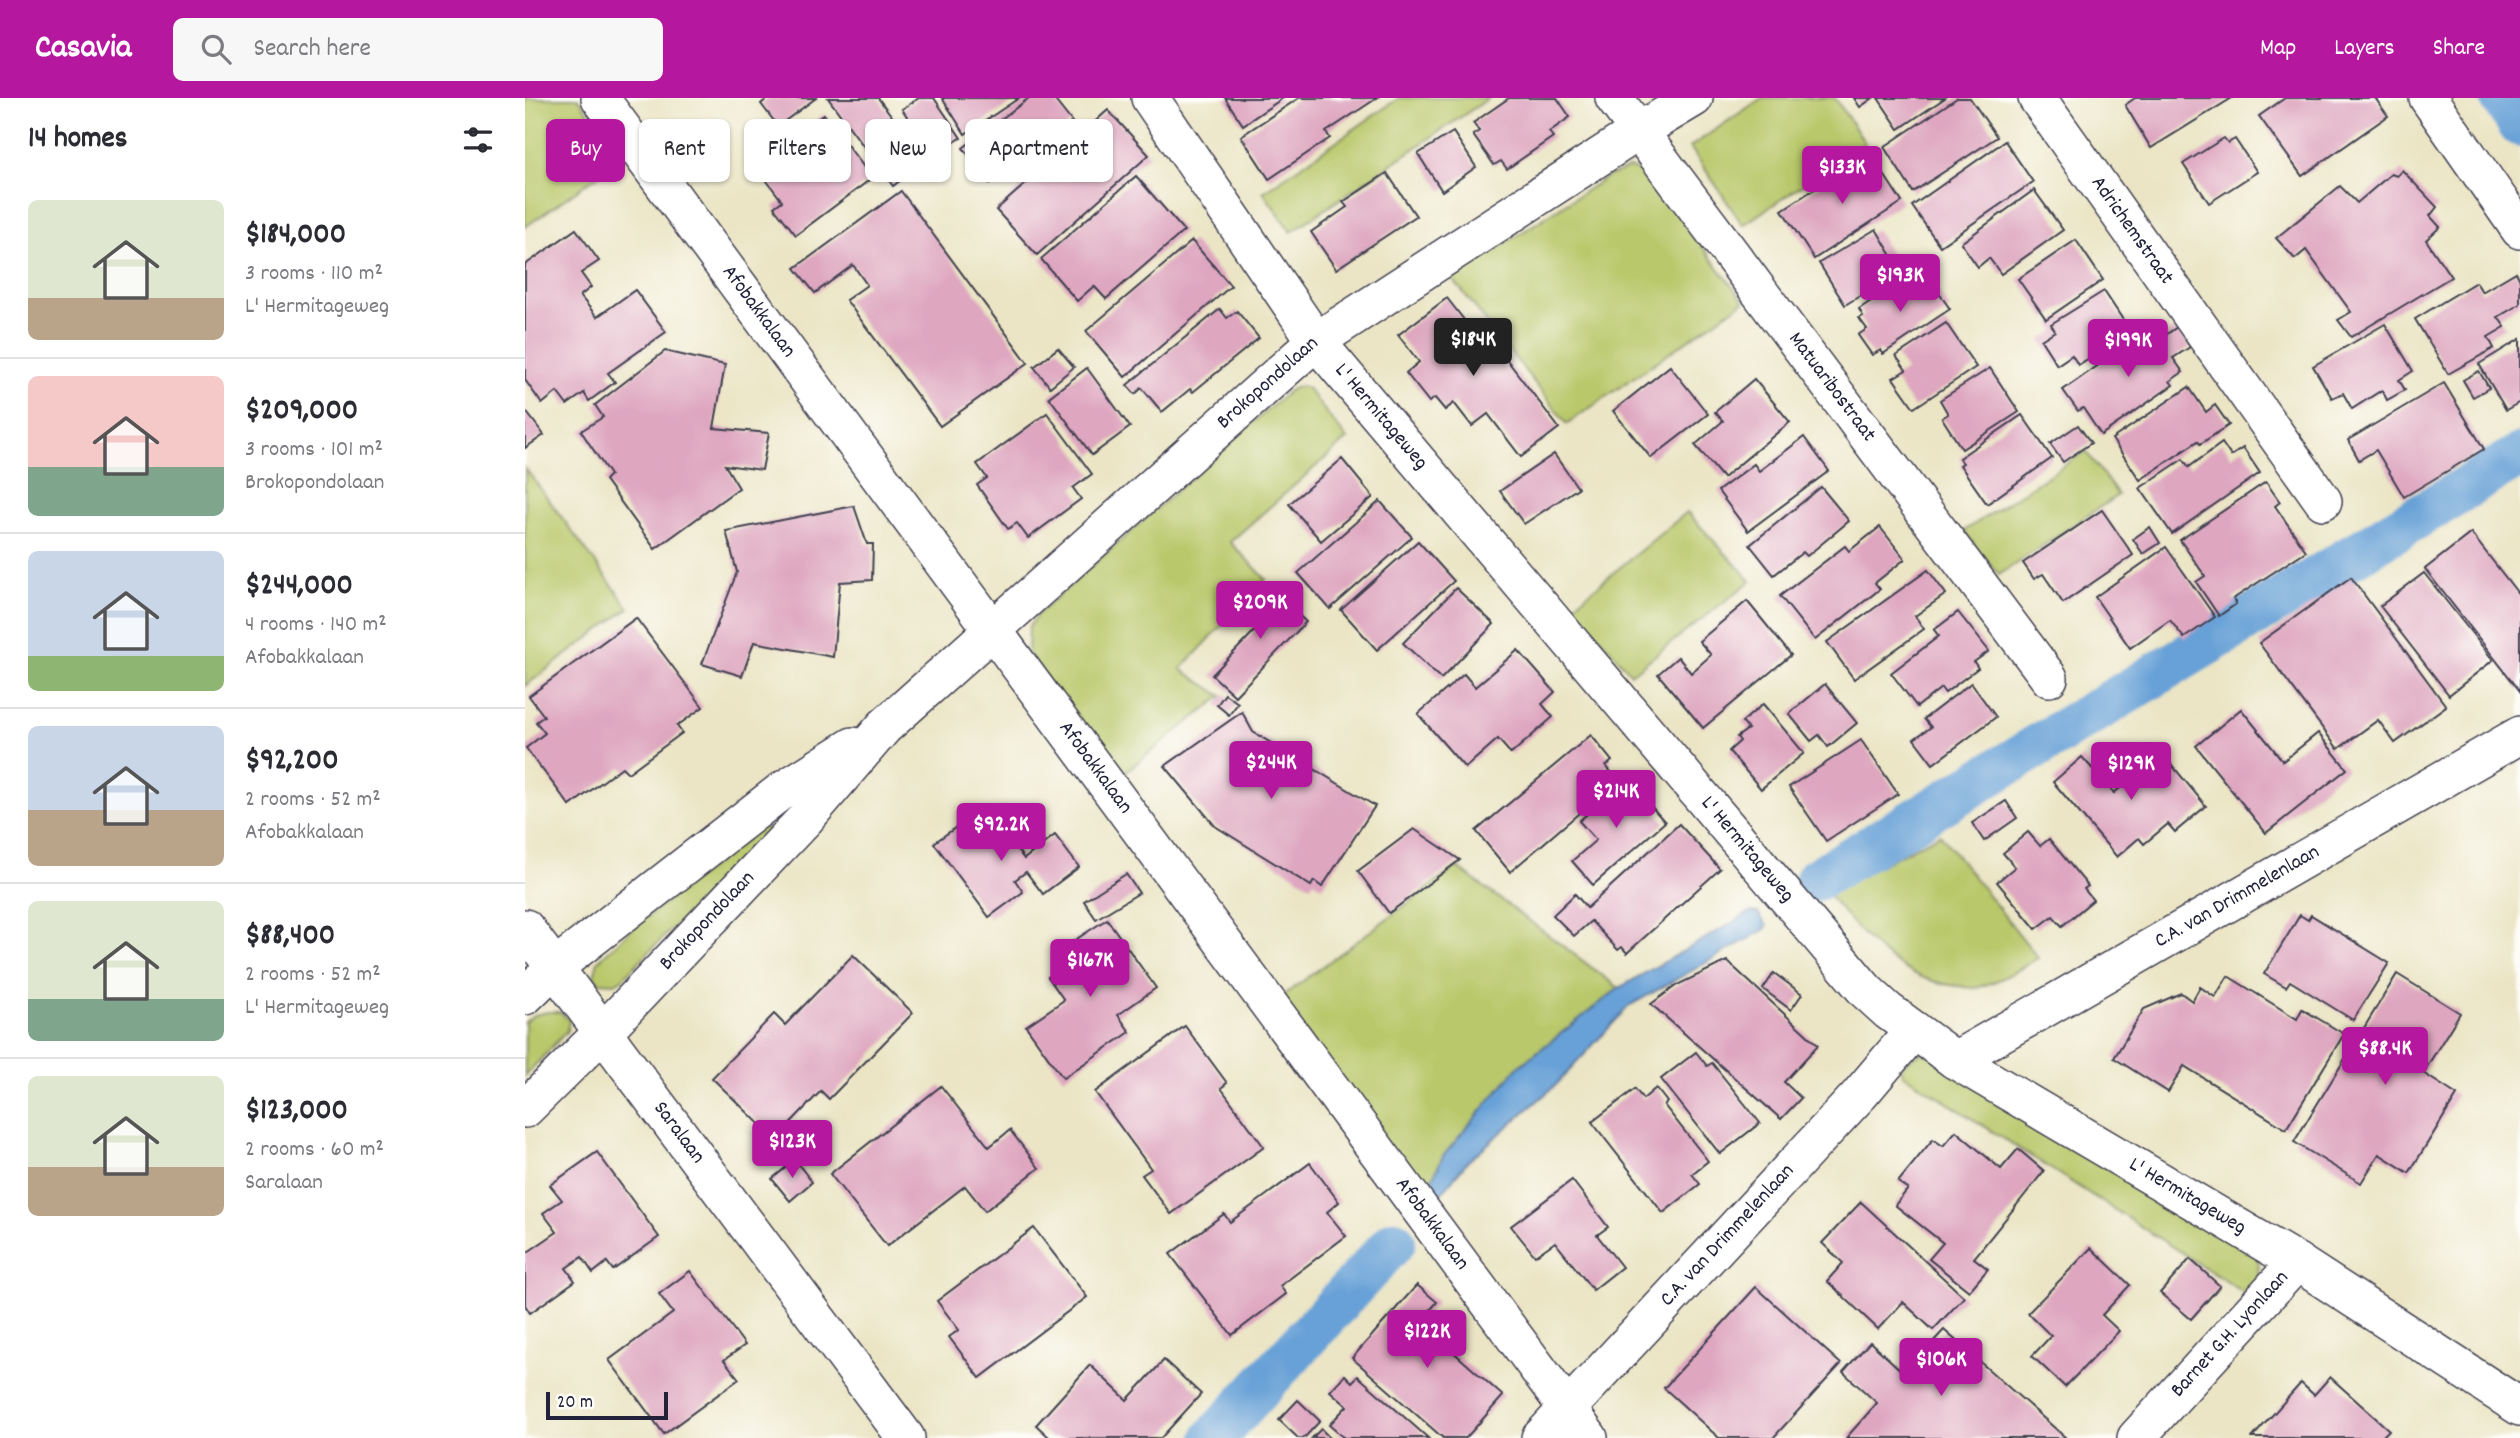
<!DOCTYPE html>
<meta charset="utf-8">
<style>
body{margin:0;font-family:Dekko,sans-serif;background:#f7f7f7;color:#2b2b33;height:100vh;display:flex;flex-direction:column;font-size:26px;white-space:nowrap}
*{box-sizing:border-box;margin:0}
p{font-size:23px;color:#7c7c81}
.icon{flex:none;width:38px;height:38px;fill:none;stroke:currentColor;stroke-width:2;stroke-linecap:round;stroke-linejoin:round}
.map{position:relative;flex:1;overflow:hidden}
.sheet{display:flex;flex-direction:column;background:#fff;width:525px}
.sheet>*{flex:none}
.hud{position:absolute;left:21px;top:21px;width:665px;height:63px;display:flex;gap:14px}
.scale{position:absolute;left:21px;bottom:18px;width:122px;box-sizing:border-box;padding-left:7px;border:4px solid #22223b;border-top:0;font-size:19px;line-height:24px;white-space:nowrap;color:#22223b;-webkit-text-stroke:5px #fdfcf7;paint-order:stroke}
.price{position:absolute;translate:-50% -60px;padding:0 16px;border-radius:7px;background:#b5179e;color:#fff;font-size:23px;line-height:46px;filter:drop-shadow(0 2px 4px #0008)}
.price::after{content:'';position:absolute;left:50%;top:42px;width:21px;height:16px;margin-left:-10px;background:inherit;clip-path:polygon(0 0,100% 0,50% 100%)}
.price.on{background:#222;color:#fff}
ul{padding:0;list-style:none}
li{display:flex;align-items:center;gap:21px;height:175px;padding:0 28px}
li+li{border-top:2px solid #e1e1e2}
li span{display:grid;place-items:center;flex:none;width:196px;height:140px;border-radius:10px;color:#555}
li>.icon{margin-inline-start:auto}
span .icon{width:84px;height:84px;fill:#fffc;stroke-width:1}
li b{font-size:30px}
h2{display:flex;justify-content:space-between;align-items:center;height:84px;padding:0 28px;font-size:30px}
.pill{padding:0 24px;border-radius:10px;background:#fff;box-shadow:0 2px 5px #0004;font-size:24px;line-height:63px}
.pill.on{background:#b5179e;color:#fff}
header{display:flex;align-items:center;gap:42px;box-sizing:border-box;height:98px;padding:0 35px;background:#b5179e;color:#fff}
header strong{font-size:33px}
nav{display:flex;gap:38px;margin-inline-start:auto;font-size:24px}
.search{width:490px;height:63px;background:#f7f7f7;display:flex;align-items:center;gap:18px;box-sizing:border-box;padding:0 24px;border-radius:10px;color:#7c7c81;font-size:26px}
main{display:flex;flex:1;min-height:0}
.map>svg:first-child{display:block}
.green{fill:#b9c86b;stroke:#6e7553;stroke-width:2}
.water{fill:#68a1d7;stroke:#456289;stroke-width:2}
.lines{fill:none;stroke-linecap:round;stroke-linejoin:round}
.canal{stroke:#68a1d7;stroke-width:44}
.building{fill:#dea6bf}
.minor-casing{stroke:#403f50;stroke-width:40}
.minor{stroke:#fff;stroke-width:37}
.labels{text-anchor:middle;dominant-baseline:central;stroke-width:7;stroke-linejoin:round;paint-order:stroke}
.street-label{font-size:21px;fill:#22223b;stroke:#fdfcf7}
</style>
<header>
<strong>Casavia</strong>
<div class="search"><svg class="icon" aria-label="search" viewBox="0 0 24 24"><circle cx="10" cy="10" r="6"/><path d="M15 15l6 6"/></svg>Search here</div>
<nav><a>Map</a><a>Layers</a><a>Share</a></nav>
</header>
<main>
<section class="sheet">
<h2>14 homes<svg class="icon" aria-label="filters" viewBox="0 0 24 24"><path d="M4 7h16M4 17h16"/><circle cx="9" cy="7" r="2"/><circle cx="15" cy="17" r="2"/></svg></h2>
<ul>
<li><span style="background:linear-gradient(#dfe7d0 70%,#b9a48a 0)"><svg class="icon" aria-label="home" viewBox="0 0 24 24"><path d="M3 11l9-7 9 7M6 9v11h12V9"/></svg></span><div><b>$184,000</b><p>3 rooms · 110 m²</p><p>L' Hermitageweg</p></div></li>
<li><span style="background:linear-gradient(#f6c9c9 65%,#7fa58c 0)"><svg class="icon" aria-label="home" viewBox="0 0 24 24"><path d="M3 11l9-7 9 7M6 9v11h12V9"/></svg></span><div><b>$209,000</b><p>3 rooms · 101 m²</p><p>Brokopondolaan</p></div></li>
<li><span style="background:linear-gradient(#c9d6e8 75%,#8fb573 0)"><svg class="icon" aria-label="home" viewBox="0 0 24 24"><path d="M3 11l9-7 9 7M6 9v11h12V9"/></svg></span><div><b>$244,000</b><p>4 rooms · 140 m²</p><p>Afobakkalaan</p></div></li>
<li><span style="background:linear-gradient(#c9d6e8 60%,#b9a48a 0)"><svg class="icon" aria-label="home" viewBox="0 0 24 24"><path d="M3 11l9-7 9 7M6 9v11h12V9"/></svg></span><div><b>$92,200</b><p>2 rooms · 52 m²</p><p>Afobakkalaan</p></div></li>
<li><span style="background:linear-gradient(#dfe7d0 70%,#7fa58c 0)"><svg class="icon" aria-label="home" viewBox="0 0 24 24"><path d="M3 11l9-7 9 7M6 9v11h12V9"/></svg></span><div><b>$88,400</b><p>2 rooms · 52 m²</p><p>L' Hermitageweg</p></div></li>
<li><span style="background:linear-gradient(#dfe7d0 65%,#b9a48a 0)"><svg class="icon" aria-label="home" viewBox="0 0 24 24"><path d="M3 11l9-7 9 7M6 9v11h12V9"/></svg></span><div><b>$123,000</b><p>2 rooms · 60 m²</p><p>Saralaan</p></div></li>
</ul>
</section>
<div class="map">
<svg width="1995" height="1340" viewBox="0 0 1995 1340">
<rect width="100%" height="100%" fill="#fdfcf7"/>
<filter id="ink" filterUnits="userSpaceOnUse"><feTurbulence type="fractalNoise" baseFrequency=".0143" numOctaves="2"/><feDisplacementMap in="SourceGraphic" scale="14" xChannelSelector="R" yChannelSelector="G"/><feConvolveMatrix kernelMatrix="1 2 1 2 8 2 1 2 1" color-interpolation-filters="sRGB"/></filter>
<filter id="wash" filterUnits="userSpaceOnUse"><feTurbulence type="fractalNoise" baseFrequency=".00686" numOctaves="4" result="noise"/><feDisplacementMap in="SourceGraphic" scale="28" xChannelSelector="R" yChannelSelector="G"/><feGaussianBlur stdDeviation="1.57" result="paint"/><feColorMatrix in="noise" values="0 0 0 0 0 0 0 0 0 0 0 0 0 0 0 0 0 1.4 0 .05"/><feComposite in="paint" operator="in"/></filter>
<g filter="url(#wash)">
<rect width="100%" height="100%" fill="#ebe5c5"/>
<!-- green -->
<g class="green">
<path d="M0 0H53L96 61 0 129Z"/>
<path d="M874 0H964L766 134 738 94Z"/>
<path d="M1237 0H1310L1340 45 1218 127 1165 49Z"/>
<path d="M1104 70 1115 73 1124 79 1219 203 1042 326 927 180 1082 79Z"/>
<path d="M775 288 782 290 822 341 705 444 741 481 656 571 697 598 590 682 503 555 504 529 512 517 765 292Z"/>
<path d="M1561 353 1593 397 1474 477 1439 433Z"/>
<path d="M0 370 104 510 0 588Z"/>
<path d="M1162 414 1226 483 1106 576 1048 508Z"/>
<path d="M238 729 245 732 97 881 90 885 74 884 69 878 73 863 108 830Z"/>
<path d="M1415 736 1513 860C1494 871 1472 886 1450 889 1445 890 1439 889 1434 888 1376 884 1336 838 1302 795Z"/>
<path d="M932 769 1094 890 993 969 905 1086V1089L895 1093 755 900Z"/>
<path d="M23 914H35L44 922 42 933 0 978V924L9 917Z"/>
<path d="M1398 954 1733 1160C1735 1176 1733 1185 1724 1198L1378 976 1376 969 1386 960Z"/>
</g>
<!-- water -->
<path class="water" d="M1226 814 1233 815 1242 828 1239 832 1104 908 1032 986 941 1065 916 1096H910L905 1086 918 1058 993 969 1094 890Z"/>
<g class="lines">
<!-- canal -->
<g class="canal">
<path d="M1977 0 1995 27"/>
<path d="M1292 781 1995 357"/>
<path d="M689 1340 869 1144"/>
</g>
</g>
<g id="blocks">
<!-- building -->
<g class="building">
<path d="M243 0H291L253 28 236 6Z"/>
<path d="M303 0H353L401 63 368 88Z"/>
<path d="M394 0H409L436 40 408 57 377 11Z"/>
<path d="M417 0H494L440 36Z"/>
<path d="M504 0H528L547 24 465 86 438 50Z"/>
<path d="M700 0H758L718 27Z"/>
<path d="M774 0H852L801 34 805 40 744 81 716 38Z"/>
<path d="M984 0H1032L1045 19 1024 34 1028 39 982 71 976 63 969 67 948 37 954 33 948 25Z"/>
<path d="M1329 0H1348L1335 9Z"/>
<path d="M1353 0H1420L1374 31Z"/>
<path d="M1432 0H1445L1472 39 1388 94 1359 49Z"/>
<path d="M1610 0H1707L1626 50 1600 7Z"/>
<path d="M1760 0H1850L1863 18 1777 78 1734 18Z"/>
<path d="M583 12 624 57 512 157 471 112Z"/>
<path d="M299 16 347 80 271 137 249 109 257 103 230 67Z"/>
<path d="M928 34 951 69 917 93 893 56Z"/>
<path d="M1699 40 1703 45 1710 41 1732 74 1684 105 1658 66Z"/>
<path d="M1480 43 1508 84 1415 148 1387 108Z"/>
<path d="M1345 55 1377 104 1289 161 1257 112Z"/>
<path d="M1877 72 1912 109 1905 118 1915 129 1901 142 1926 179 1826 239 1813 222 1826 214 1781 152 1770 161 1751 140 1815 88 1832 105 1866 76 1872 78Z"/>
<path d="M862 75 891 118 811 171 786 134 822 109 818 104Z"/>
<path d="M611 78 659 133 581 201 569 188 552 203 516 161Z"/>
<path d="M1509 92 1538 132 1476 176 1464 160 1453 169 1436 145Z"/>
<path d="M376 93 503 265 415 328 321 202 342 187 328 167 290 195 270 170Z"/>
<path d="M51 131 74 163 56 175 66 189 55 198 72 219 110 192 141 234 83 275 90 284 64 303 59 295 42 307 32 294 17 306 0 282V167Z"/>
<path d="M1351 131 1376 173 1320 207 1294 165Z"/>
<path d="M1551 142 1578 182 1521 221 1493 181Z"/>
<path d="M667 143 706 188 600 279 561 233Z"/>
<path d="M1991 174 1995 182V206L1973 219 1980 229 1963 239 1969 250 1923 276 1890 221 1951 184 1957 194Z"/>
<path d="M1400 175 1425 211 1358 256 1356 252 1347 257 1333 237 1342 231 1334 220 1338 218 1334 211 1370 187 1374 192Z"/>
<path d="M1579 193 1606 234 1553 267 1547 257 1532 267 1516 242 1530 233 1526 226Z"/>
<path d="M922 200 971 263 979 258 1034 330 996 359 963 316 947 328 929 305 920 312 910 300 904 304 881 275 894 264 873 237Z"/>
<path d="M695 211 702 220 712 213 734 240 668 294 665 291 637 314 617 290 610 296 602 287Z"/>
<path d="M1421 225 1451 269 1389 310 1368 280 1381 272 1371 258Z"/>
<path d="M1860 226 1888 273 1874 282 1880 292 1862 302 1857 292 1827 311 1818 295 1807 300 1788 268Z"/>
<path d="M1652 229 1665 249 1648 260 1658 274 1645 283 1648 287 1576 337 1558 310 1553 313 1538 292 1624 232 1632 243Z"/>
<path d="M1995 241V304L1981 312 1954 266Z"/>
<path d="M533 250 549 269 525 289 509 269Z"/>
<path d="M140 253 200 267 189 330 244 335 237 372 200 367 214 390 130 451 80 382 85 377 56 333 78 319 70 307Z"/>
<path d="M1145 268 1183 316 1126 360 1088 313Z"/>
<path d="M562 270 605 329 567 357 524 299Z"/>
<path d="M1465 270 1494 314 1437 351 1417 320 1423 316 1415 302Z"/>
<path d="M1954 273 1964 290 1948 299 1938 282Z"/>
<path d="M1229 281 1265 324 1198 380 1170 347 1198 323 1190 314Z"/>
<path d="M1919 285 1959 351 1879 399 1851 352 1834 362 1823 342Z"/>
<path d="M1664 289 1681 314 1690 307 1704 327 1675 346 1673 343 1615 382 1587 341Z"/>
<path d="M0 312 19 337 0 350Z"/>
<path d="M522 315 567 376 548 390 556 401 503 440 492 425 483 431 452 387 462 380 452 366Z"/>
<path d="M1497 317 1527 360 1462 406 1435 367 1438 365 1434 360Z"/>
<path d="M1553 327 1566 345 1538 364 1525 346Z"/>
<path d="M1279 339 1304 373 1223 433 1193 393 1229 366 1234 373Z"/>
<path d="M1697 345 1706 358 1718 350 1735 375 1647 436 1615 390 1658 361 1664 369Z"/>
<path d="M1029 356 1053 390 999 426 975 393Z"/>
<path d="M817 361 848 399 796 443 764 406Z"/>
<path d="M1741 384 1755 404 1750 408 1781 453 1708 501 1711 506 1694 518 1671 484 1680 478 1655 442Z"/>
<path d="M1296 389 1324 423 1282 458 1278 454 1249 477 1225 447Z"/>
<path d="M855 403 887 439 805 511 773 475Z"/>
<path d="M329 408 342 446H348L347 482 315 484 308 559 229 544 217 578 177 566 212 474 201 433Z"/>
<path d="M1577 412 1608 457 1538 505 1518 476 1509 481 1498 465Z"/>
<path d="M1355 429 1380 461 1350 485 1355 491 1290 542 1255 498 1320 448 1324 453Z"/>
<path d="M1625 429 1635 445 1618 456 1608 441Z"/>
<path d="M1946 435 1995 498V593L1900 471Z"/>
<path d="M893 443 929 483 852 552 816 512Z"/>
<path d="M1641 449 1690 519 1659 540 1645 522 1605 550 1570 499Z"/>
<path d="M1403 472 1421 496 1390 518 1399 531 1329 581 1302 544Z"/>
<path d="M1899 475 1968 562 1924 597 1855 508Z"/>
<path d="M1826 479 1921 608 1870 645 1853 622 1813 651 1734 545Z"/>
<path d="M743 488 781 524 710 598 687 577 738 524 722 510Z"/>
<path d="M931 490 969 526 916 581 878 545Z"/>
<path d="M1222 503 1266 557 1178 630 1133 576 1153 559 1166 575 1186 557 1174 543Z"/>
<path d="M1433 514 1464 553 1449 564 1453 570 1420 595 1416 590 1392 609 1366 575 1414 538 1409 532Z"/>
<path d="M111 520 178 609 152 628 157 635 103 675 97 669 45 708 1 650 20 635 11 624 19 618 4 598Z"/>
<path d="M993 552 1030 594 1017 606 1028 619 986 656 973 641 940 670 893 616 939 576 950 589Z"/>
<path d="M1446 585 1471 619 1408 666 1389 641 1406 629 1399 621Z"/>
<path d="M1300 586 1332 625 1303 649 1294 637 1286 643 1264 616Z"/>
<path d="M700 596 713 605 704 617 692 607Z"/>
<path d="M1238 606 1279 655 1236 691 1204 653 1215 643 1212 639 1223 631 1217 624Z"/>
<path d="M1716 611 1758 663 1793 635 1822 671 1741 735 1671 648Z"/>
<path d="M717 614 728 634 850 708 797 789 789 783 786 788 690 728 640 668Z"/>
<path d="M1066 637 1087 663 1081 668 1093 682 985 774 951 733Z"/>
<path d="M1336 642 1373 696 1301 743 1264 689Z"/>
<path d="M1637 655 1681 708 1650 734 1643 726 1619 746 1614 740 1592 759 1528 684 1557 659 1589 695Z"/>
<path d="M1102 681 1140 724 1068 787 1047 763 1071 742 1054 723Z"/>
<path d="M1481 703 1492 720 1459 743 1447 725Z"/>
<path d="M468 719 499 761 530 737 554 769 518 796 501 774 490 782 498 794 464 819 409 745 444 720 452 731Z"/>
<path d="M1154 726 1195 771 1102 855 1097 849 1093 852 1066 823 1049 838 1028 817 1050 796 1062 810Z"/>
<path d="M889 731 935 762 864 815 833 773Z"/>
<path d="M1503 734 1515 748 1524 741 1563 788 1559 791 1568 802 1537 828 1528 818 1511 831 1472 784 1490 769 1478 755Z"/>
<path d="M601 776 614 795 571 821 559 803Z"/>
<path d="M1775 817 1783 822 1786 817 1864 865 1828 922 1765 883 1761 889 1739 876Z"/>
<path d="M582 821 631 890 593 917 605 934 538 980 501 928 539 902 523 879 544 864 535 852Z"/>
<path d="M328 857 388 915 304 1001 296 993 250 1041 187 980 249 916 260 927Z"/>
<path d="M1202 863 1293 947 1259 984 1276 1000 1256 1021 1126 906 1152 887Z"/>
<path d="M1249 875 1277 896 1266 912 1238 891Z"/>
<path d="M1872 876 1935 915 1898 975 1932 997 1884 1075 1854 1056 1836 1085 1769 1044Z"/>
<path d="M1703 878 1772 921 1777 911 1819 936 1761 1031 1659 968 1643 994 1589 960 1619 911 1656 895 1667 903 1675 889 1690 899Z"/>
<path d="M660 928 702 985 696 990 739 1049 646 1116 617 1077 626 1071 570 994Z"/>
<path d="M1171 954 1182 968 1187 965 1235 1025 1195 1056 1136 981Z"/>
<path d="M416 988 464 1049 485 1032 514 1070 460 1113 440 1088 362 1148 305 1076Z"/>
<path d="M1131 990 1142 1004 1139 1007 1183 1063 1167 1076 1175 1086 1138 1115 1067 1024 1110 991 1118 1001Z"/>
<path d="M1431 1033 1476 1071 1493 1051 1519 1073 1449 1160 1463 1171 1444 1193 1404 1161 1418 1145 1370 1107 1383 1091 1373 1084 1408 1041 1418 1048Z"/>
<path d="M72 1054 134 1139 88 1172 82 1164 68 1175 57 1159 41 1170 50 1183 5 1215 0 1207V1156L32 1134 18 1115 37 1102 25 1087Z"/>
<path d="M270 1062 287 1084 265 1103 247 1081Z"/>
<path d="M785 1065 814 1104 802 1114 821 1138 755 1188 761 1196 707 1237 645 1156 699 1116 705 1124Z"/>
<path d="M1047 1082 1083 1129 1072 1137 1097 1169 1068 1192 1030 1144 1010 1158 986 1128Z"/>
<path d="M1336 1104 1439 1199 1408 1232 1378 1204 1353 1231 1302 1183 1318 1165 1297 1145Z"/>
<path d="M509 1130 562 1199 455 1280 424 1239 434 1232 412 1203Z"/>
<path d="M1566 1150 1605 1187 1577 1217 1594 1233 1540 1289 1507 1258 1526 1238 1503 1215Z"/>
<path d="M1665 1161 1695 1188 1666 1221 1635 1195Z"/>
<path d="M165 1173 220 1247 199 1262 214 1281 139 1336 84 1262 148 1215 134 1196Z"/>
<path d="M892 1187 912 1204 902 1216 915 1227 908 1236 978 1298 941 1340H918L827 1260Z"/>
<path d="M1231 1189 1316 1266 1248 1340H1194L1139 1290Z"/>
<path d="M1419 1232 1541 1340H1321L1352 1305 1318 1274 1345 1244 1379 1275Z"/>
<path d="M639 1262 676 1296 636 1340H525L511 1327 565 1267 602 1302Z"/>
<path d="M820 1277 827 1284 833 1278 903 1340H819L804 1327 822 1308 805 1293Z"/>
<path d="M1805 1279 1864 1332 1856 1340H1727L1776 1285 1789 1297Z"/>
<path d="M773 1302 795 1323 779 1340H773L754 1322Z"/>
<path d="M796 1331 805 1340H787Z"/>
</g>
</g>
</g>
<g filter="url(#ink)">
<use href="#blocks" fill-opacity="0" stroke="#403f50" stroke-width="2"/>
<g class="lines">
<defs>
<g id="minor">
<path id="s1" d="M75 0 1064 1340"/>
<path id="s2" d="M625 0 791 243 1341 893 1363 913 1430 962 1772 1164 1995 1309"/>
<path id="s3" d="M1089 0 1524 580"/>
<path id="s4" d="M1512 0 1798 403"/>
<path d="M1903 0 1995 132"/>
<path id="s5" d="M0 830 381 1340"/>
<path d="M0 898 30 869 255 694 328 648"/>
<path id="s6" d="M1430 962 1995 637"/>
<path id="s7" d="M0 1011 78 934 281 720 359 629 791 243 1114 33 1169 0"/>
<path id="s8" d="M1015 1340 1335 996 1389 932"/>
<path id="s9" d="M1611 1340 1772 1164"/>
</g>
</defs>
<!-- minor casing -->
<use href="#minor" class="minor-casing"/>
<!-- minor -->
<use href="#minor" class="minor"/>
</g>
</g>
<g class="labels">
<!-- street labels -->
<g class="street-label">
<text stroke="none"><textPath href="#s4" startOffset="163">Adrichemstraat</textPath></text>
<text stroke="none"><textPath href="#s1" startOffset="266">Afobakkalaan</textPath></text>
<text stroke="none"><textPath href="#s7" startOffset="1040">Brokopondolaan</textPath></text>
<text stroke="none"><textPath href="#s3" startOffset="362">Matuaribostraat</textPath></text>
<text stroke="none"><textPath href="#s2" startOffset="394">L' Hermitageweg</textPath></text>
<text stroke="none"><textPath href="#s1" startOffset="833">Afobakkalaan</textPath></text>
<text stroke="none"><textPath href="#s2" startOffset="961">L' Hermitageweg</textPath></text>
<text stroke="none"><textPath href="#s6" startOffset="326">C.A. van Drimmelenlaan</textPath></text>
<text stroke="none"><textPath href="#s7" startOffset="262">Brokopondolaan</textPath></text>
<text stroke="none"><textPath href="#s5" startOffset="256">Saralaan</textPath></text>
<text stroke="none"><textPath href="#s2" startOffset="1528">L' Hermitageweg</textPath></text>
<text stroke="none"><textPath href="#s1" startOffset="1400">Afobakkalaan</textPath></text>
<text stroke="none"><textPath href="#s8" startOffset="276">C.A. van Drimmelenlaan</textPath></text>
<text stroke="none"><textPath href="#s9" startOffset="140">Barnet G.H. Lyonlaan</textPath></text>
</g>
</g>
</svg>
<div class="scale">20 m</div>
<b class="price" style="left:1317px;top:108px">$133K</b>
<b class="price" style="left:1375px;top:216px">$193K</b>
<b class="price on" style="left:948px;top:280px">$184K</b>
<b class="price" style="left:1603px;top:281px">$199K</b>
<b class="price" style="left:735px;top:543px">$209K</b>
<b class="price" style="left:746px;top:703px">$244K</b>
<b class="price" style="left:1606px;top:704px">$129K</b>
<b class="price" style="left:1091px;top:732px">$214K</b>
<b class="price" style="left:476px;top:765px">$92.2K</b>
<b class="price" style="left:565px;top:901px">$167K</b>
<b class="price" style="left:1860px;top:989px">$88.4K</b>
<b class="price" style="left:267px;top:1082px">$123K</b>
<b class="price" style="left:902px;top:1272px">$122K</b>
<b class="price" style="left:1416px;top:1300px">$106K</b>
<div class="hud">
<a class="pill on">Buy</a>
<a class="pill">Rent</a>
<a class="pill">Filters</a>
<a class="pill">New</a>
<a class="pill">Apartment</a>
</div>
</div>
</main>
